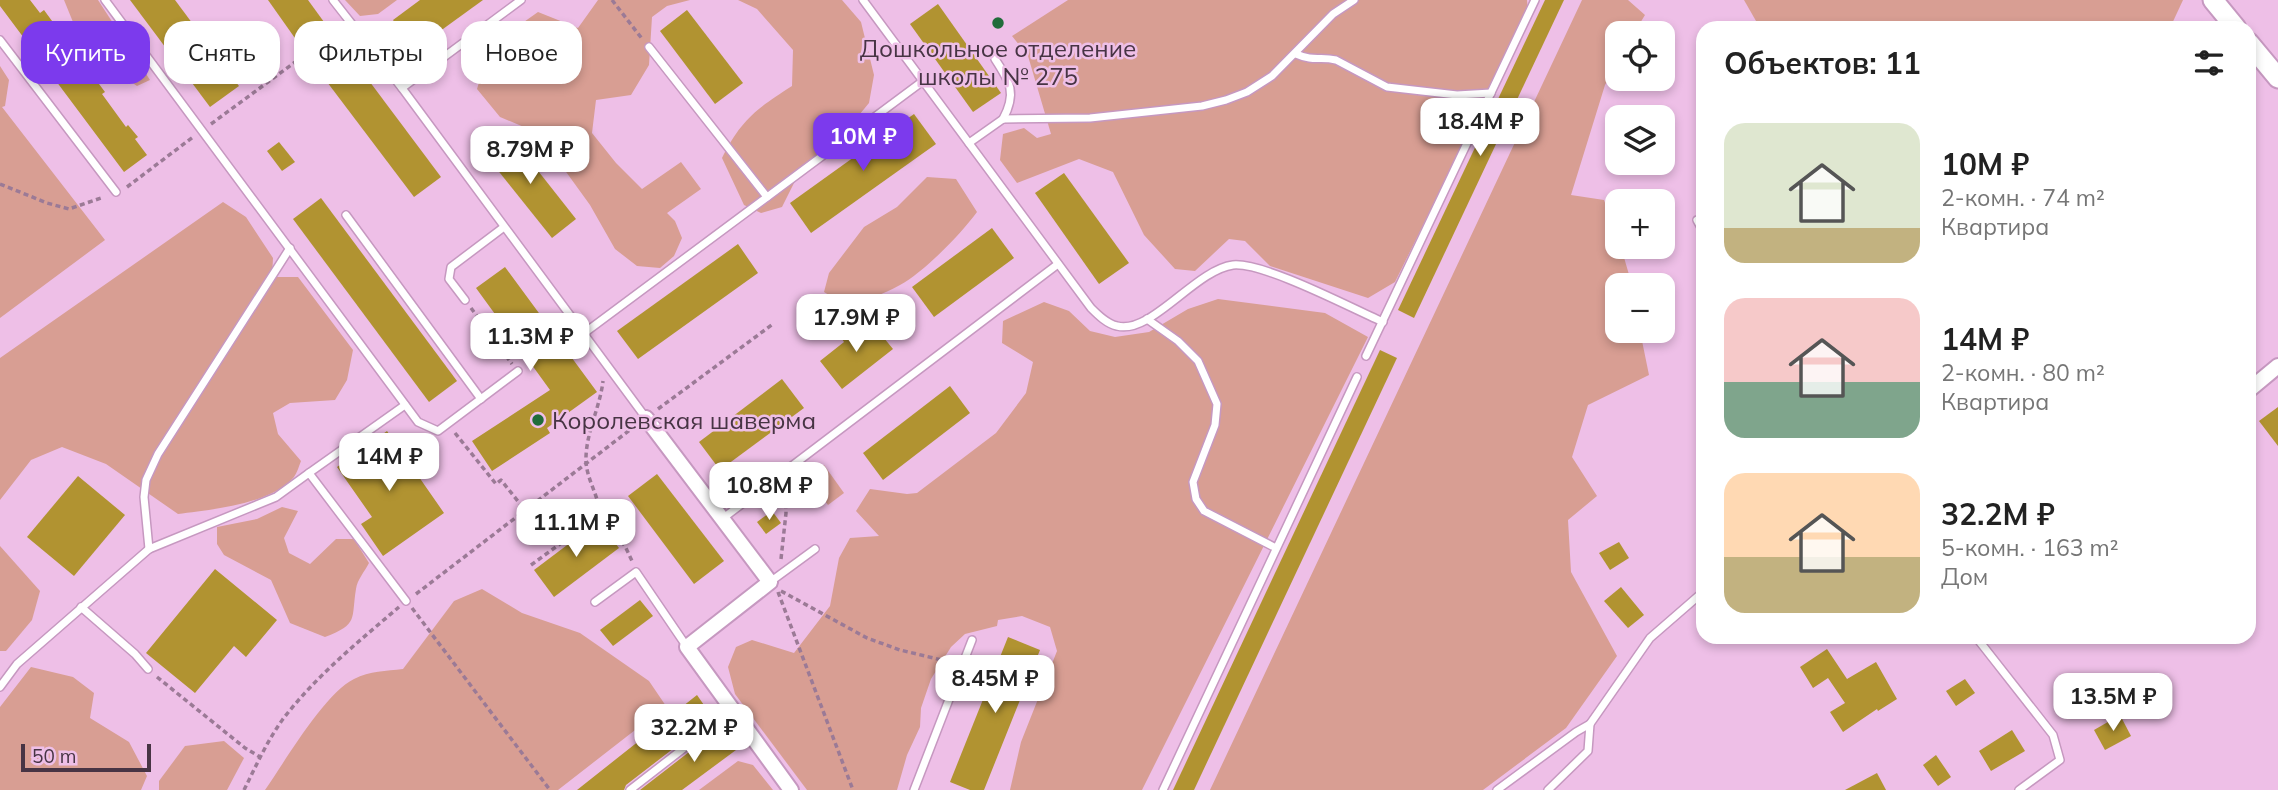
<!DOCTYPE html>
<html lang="ru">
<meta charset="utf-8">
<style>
body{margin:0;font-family:Mulish,sans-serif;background:#f6f6f6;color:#222;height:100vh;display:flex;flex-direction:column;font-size:26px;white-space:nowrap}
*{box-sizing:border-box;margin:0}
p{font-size:23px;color:#767676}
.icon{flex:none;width:38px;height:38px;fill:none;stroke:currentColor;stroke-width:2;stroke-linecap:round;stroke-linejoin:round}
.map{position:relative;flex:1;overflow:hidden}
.panel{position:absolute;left:1696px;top:21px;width:560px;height:623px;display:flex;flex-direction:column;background:#fff;border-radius:21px;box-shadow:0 4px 10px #0003}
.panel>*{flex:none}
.top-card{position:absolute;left:21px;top:21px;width:665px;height:63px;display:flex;gap:14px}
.fabs{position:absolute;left:1605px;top:21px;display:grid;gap:14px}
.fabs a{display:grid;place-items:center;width:70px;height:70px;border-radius:14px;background:#fff;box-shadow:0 4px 10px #0003;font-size:35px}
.scale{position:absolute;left:21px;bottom:18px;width:130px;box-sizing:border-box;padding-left:7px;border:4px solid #473444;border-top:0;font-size:19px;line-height:24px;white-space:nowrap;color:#473444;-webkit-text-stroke:5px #eebfe7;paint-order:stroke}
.price{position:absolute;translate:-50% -60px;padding:0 16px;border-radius:14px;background:#fff;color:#222;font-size:23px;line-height:46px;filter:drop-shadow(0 2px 4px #0008)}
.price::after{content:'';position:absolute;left:50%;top:42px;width:21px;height:16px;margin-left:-10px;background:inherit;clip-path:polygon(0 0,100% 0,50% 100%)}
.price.current{background:#7c3aed;color:#fff}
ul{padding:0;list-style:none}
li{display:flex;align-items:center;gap:21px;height:175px;padding:0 28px}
li span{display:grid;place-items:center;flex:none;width:196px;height:140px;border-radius:21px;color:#555}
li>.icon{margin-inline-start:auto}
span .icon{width:84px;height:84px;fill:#fffc;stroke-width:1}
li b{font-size:30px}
h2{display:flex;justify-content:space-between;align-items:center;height:84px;padding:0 28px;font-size:30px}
.pill{padding:0 24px;border-radius:21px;background:#fff;box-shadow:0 4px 10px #0003;font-size:24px;line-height:63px}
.pill.current{background:#7c3aed;color:#fff}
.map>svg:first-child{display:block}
.green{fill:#d89e93}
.building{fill:#b19331}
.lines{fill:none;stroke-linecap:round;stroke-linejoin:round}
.lane-casing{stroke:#c698c0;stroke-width:10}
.street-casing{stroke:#c698c0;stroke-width:18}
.secondary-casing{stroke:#c698c0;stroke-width:23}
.path{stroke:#9b7a96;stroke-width:3.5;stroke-dasharray:5 3.5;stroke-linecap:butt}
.lane{stroke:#fff;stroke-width:7}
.street{stroke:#fff;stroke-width:14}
.secondary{stroke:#fff;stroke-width:19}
.poi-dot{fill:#206c3a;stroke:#eebfe7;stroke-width:2.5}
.labels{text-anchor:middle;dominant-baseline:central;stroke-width:5;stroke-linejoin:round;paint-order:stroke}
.poi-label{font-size:24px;fill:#473444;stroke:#eebfe7}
</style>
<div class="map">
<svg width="2278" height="790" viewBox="0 0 2278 790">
<rect width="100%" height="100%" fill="#eebfe7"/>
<!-- green -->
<g class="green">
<path d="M64 0H98L150 80 137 86 84 49Z"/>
<path d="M345 0H397L378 14 360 16Z"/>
<path d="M598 0H690L667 6 652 17 649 65 631 95 596 100 592 133 616 163 642 189 681 162 701 189 667 213 675 221 682 238 674 256 660 268 637 266 615 249 590 205 556 158 531 130 500 117 477 89 487 56 507 34 538 12 578 28Z"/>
<path d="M738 0H842L861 22 874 75 869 103 835 144 796 179 782 207 761 213 744 205 722 158C741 120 756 109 792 86L793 50 757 9Z"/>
<path d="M1068 0H1527L1528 13 1395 282 1368 298 1270 266 1245 241 1229 239 1195 271 1175 269 1144 235 1113 172 1079 159 1017 183 1000 160 1003 134 1024 128 1037 138 1051 134 1028 56 1012 36Z"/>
<path d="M1582 0H1628L1645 15 1634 33H1617V64L1605 85 1571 195 1604 200 1617 236V247H1621L1632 285H1617V331H1640L1649 375 1588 405 1572 457 1597 496 1568 520 1571 572 1617 656 1566 728 1483 790H1210Z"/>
<path d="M1744 0H2183L2170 28H1760Z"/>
<path d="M0 66 9 80 5 106 2 107 105 240 0 318Z"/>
<path d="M927 177 956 179 977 212C961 234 924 272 900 285 884 294 866 300 850 308L824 292 829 273 864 227 897 207Z"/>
<path d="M223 202 246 217 273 258 272 277H298L353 350 347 380 335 400 290 403 273 413 278 434 301 461C299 466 297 473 294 477 273 504 209 510 178 514L106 464 62 447 31 460 0 500V358Z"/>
<path d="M1218 299 1325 313 1368 337 1142 790H1010L1021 742 1057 651 1050 627 1022 616 998 620 997 626 965 634 951 647 931 679 921 708 920 727 907 755 897 790H807L735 694 728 667 736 647 752 640 794 653 830 606 839 558 850 538 879 536 856 511 870 489 907 494 917 493 996 433 1026 393 1033 362 1002 343 1003 321 1044 302 1069 311 1090 331 1115 337 1149 332 1188 309Z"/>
<path d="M824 465 844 493 828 505 807 478Z"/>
<path d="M282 507 298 511 284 538 289 553 310 564 336 539H354L369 563C365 571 357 580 356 589 351 619 359 624 325 637L290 623 271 580 224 555 217 544V527L257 519Z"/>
<path d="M0 546 40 591 32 620 6 651H0Z"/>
<path d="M482 589 522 613 580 633 649 681 666 706 558 790H265C286 760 324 694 354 679 370 671 386 671 403 669L454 601Z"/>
<path d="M31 667 73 677 94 693 90 718 129 742 147 776 141 790H0V707Z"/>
<path d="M224 741 244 758 227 790H159V781L185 746Z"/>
<path d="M738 761 753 765 773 790H699Z"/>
</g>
<!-- building -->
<g class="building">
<path d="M0 0H30L40 13 44 10 63 36 59 38 84 70 87 68 105 92 102 94 126 127 128 125 138 137 135 139 147 155 124 172 0 6Z"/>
<path d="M130 0H175L239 86 210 107Z"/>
<path d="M268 0H308L324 22 297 41Z"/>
<path d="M420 0H483L414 50 393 20Z"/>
<path d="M1545 0H1564L1414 318 1398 310Z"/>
<path d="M938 4 1001 93 973 112 910 24Z"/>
<path d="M687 10 743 83 715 104 660 31Z"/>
<path d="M349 54 441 177 414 197 321 74Z"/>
<path d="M914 114 936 144 811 233 790 203Z"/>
<path d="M509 134 576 219 552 238 484 153Z"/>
<path d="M279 142 295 162 282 171 267 151Z"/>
<path d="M1064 173 1129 263 1099 284 1035 193Z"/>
<path d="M321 198 457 381 429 402 293 219Z"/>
<path d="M992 228 1014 258 934 317 912 287Z"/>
<path d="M738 244 758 273 638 359 617 331Z"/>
<path d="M505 267 597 392 547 428 550 433 492 471 472 441 550 390 476 288Z"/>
<path d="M870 321 893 349 842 389 820 361 844 342 842 339 856 328 859 330Z"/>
<path d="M1380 350 1397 358 1194 790H1173Z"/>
<path d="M782 379 804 408 720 470 699 442Z"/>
<path d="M950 386 970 413 883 480 863 453Z"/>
<path d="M2278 407V446L2259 421Z"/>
<path d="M387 431 444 513 383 556 361 524 372 517 337 467Z"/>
<path d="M657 474 724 561 694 584 628 496Z"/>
<path d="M78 476 125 515 74 576 27 537Z"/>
<path d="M772 511 781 523 766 534 757 522Z"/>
<path d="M599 521 619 548 554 597 534 570Z"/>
<path d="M1619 542 1629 558 1610 570 1599 553Z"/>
<path d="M215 569 277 620 246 657 234 646 195 693 146 653Z"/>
<path d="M1621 587 1644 615 1628 628 1604 601Z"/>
<path d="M640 600 653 616 613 646 600 630Z"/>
<path d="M1008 637 1040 650 984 790H970L950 782Z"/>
<path d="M1827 649 1847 679 1876 662 1897 699 1878 711 1877 709 1843 732 1830 712 1845 703 1828 678 1813 688 1800 667Z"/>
<path d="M1965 679 1975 693 1956 706 1946 691Z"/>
<path d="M697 695 713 718 626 785 624 790H577Z"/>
<path d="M2120 715 2131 736 2105 750 2094 730Z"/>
<path d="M720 728 736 750 682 790H640Z"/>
<path d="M2012 730 2025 751 1991 771 1979 751Z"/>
<path d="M1936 755 1951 777 1938 786 1923 765Z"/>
<path d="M1877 773 1886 790H1845Z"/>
</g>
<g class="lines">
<defs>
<g id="lane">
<path d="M105 0 418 422 438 431 518 371"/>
<path d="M333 0 402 88 646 418"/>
<path d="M863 0 1091 308C1098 315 1107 324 1117 326 1151 335 1195 270 1233 265 1264 262 1351 308 1383 322"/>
<path d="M0 40 116 192"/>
<path d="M649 47 767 197"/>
<path d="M1296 54C1314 62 1320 56 1336 60L1387 87 1457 95 1491 93"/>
<path d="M995 59C1010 82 1017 93 1003 119"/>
<path d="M402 88 521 0"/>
<path d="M969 143 1003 119 1090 118 1202 106 1226 100 1247 92 1272 76 1333 14 1354 0"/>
<path d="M346 215 481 399"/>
<path d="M1697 220 1703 231"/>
<path d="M465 300 449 279 451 267 504 227"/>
<path d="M1147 319 1178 341 1198 361 1217 404 1215 425 1193 482 1196 499 1204 511 1276 548"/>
<path d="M583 334 923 81"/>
<path d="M1366 356 1535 0"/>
<path d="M309 473 405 405"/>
<path d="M722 519 1058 264"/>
<path d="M149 549 144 497 146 480 158 454 290 248"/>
<path d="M770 582 815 549"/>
<path d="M595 602 636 572 687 647"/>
<path d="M81 607 135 654 148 669"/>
<path d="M1976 637 2053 735 2060 760 2019 790"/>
<path d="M0 687 17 664 149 549 276 497 309 473 406 601"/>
<path d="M630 790 733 710"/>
<path d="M914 790 972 640"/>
<path d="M1163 790 1357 377"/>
<path d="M1497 790 1576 732 1590 724"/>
<path d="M1548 790 1588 751 1590 724 1650 638 1703 592"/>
</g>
<g id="street">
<path d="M2249 390 2278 366"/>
<path d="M646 418 770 582 687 647 791 790"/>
</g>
<g id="secondary">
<path d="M2213 0 2236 28"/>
<path d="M2249 43 2278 78"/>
</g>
</defs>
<!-- lane casing -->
<use href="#lane" class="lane-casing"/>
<!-- street casing -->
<use href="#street" class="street-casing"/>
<!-- secondary casing -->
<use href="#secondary" class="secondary-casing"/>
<!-- path -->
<g class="path">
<path d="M612 0 643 40"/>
<path d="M211 124 340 29"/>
<path d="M0 184 47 203 69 209 104 197"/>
<path d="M127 187 193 137"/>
<path d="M471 308 512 364"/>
<path d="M658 409 773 324"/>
<path d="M455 433 496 484 501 480 525 510"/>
<path d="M532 505 560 544"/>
<path d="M600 515C599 496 587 480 586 462 585 434 600 408 603 381"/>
<path d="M781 559 786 513 785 487"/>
<path d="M531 565 600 515 625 546 633 563"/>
<path d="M781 591 867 638 900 650 950 662"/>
<path d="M778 592 853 790"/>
<path d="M416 594 635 426"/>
<path d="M412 608 550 790"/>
<path d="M157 677 245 748 260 757"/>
<path d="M244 790C256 766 267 741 283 719 316 676 358 642 399 607"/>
</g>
<!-- lane -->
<use href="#lane" class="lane"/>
<!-- street -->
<use href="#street" class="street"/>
<!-- secondary -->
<use href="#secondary" class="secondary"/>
</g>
<!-- markers -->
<g class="poi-dot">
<circle cx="998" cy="23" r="7"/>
<circle cx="538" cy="420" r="7"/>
</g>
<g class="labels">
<!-- poi labels -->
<g class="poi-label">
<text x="998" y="48">Дошкольное отделение<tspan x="998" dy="28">школы № 275</tspan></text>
<text x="552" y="420" text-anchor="start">Королевская шаверма</text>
</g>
</g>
</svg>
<div class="fabs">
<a><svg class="icon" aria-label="locate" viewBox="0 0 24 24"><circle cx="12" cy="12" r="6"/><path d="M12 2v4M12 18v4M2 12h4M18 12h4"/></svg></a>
<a><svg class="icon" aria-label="layers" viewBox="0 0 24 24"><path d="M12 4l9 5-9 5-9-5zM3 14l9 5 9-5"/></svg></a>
<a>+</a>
<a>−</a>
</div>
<div class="scale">50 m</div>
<b class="price" style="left:1480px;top:158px">18.4M ₽</b>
<b class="price current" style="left:863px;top:173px">10M ₽</b>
<b class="price" style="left:530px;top:186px">8.79M ₽</b>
<b class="price" style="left:856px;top:354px">17.9M ₽</b>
<b class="price" style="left:530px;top:373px">11.3M ₽</b>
<b class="price" style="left:389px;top:493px">14M ₽</b>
<b class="price" style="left:769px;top:522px">10.8M ₽</b>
<b class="price" style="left:576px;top:559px">11.1M ₽</b>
<b class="price" style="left:995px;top:715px">8.45M ₽</b>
<b class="price" style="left:2113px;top:733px">13.5M ₽</b>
<b class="price" style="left:694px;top:764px">32.2M ₽</b>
<div class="top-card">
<a class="pill current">Купить</a>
<a class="pill">Снять</a>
<a class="pill">Фильтры</a>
<a class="pill">Новое</a>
</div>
<section class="panel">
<h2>Объектов: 11<svg class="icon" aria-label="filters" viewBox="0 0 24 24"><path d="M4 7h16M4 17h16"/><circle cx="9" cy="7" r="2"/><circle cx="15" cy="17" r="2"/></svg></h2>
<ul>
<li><span style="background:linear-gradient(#dfe7d0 75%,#c2b280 0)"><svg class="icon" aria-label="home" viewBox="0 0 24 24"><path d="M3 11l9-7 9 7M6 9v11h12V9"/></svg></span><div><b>10M ₽</b><p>2-комн. · 74 m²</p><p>Квартира</p></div></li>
<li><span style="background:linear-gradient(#f6c9c9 60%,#7fa58c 0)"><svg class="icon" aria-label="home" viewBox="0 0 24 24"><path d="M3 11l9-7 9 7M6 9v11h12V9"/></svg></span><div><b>14M ₽</b><p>2-комн. · 80 m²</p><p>Квартира</p></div></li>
<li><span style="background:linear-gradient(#ffd9b3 60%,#c2b280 0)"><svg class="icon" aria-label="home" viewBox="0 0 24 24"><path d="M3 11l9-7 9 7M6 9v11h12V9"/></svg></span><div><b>32.2M ₽</b><p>5-комн. · 163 m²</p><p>Дом</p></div></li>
</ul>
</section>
</div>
